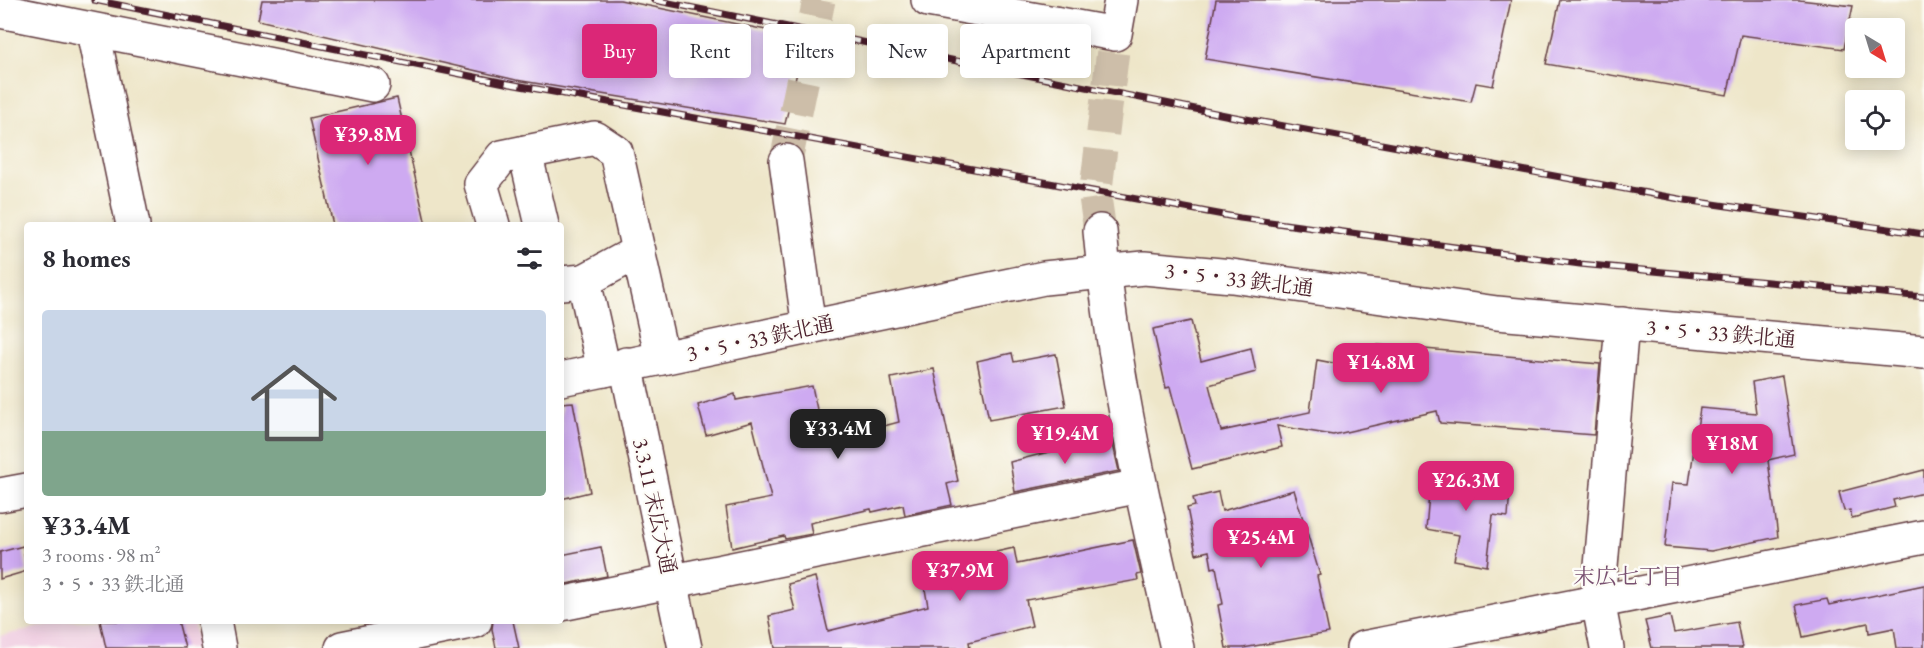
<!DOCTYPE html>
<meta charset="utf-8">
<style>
body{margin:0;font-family:"EB Garamond","Noto Serif JP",serif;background:#f7f7f7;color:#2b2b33;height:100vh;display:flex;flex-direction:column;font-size:22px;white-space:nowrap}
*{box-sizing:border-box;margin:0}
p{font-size:20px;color:#7c7c81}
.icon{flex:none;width:33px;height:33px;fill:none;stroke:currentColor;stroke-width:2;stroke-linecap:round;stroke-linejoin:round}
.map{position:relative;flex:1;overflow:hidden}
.panel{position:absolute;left:24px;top:222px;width:540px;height:402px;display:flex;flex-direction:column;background:#fff;border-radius:6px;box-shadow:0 3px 15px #0003}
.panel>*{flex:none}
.hud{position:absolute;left:582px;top:24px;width:570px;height:54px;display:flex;gap:12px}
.needle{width:39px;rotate:142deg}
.tools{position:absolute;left:1845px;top:18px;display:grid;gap:12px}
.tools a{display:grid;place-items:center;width:60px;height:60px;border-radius:6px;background:#fff;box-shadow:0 3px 15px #0003;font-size:30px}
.price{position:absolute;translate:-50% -51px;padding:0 14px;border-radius:12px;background:#db2777;color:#fff;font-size:20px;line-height:39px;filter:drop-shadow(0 2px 3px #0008)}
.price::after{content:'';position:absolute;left:50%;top:36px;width:18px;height:14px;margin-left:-9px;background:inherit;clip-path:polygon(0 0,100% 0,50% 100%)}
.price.selected{background:#222;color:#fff}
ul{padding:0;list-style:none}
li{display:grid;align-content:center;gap:12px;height:318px;padding:0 18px}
li span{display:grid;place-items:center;height:186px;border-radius:6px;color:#555}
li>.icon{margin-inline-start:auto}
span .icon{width:108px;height:108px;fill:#fffc;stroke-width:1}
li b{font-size:26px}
h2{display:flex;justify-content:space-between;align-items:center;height:72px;padding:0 18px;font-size:26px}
.tag{padding:0 21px;border-radius:6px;background:#fff;box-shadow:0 3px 15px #0003;font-size:21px;line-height:54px}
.tag.selected{background:#db2777;color:#fff}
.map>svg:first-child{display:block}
.built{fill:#f1d0e3}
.building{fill:#ceaaf1}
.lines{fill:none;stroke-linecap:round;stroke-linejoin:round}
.minor-tunnel{stroke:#cdbea9;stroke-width:33;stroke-dasharray:33 16;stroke-linecap:butt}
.minor-casing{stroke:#633d43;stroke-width:36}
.minor{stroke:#fff;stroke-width:33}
.rail-casing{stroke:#4a1f2b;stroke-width:7}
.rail{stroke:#fdfcf7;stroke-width:4.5;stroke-dasharray:14;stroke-linecap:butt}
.labels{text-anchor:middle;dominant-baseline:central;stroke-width:4.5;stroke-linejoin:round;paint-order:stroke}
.street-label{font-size:21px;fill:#4a1f2b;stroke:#fdfcf7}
.neighbourhood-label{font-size:22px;fill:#785070;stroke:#fdfcf7}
</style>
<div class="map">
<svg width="1924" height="648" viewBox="0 0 1924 648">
<rect width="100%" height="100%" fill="#fdfcf7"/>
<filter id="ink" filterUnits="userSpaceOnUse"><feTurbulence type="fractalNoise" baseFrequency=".0167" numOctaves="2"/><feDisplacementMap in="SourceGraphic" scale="12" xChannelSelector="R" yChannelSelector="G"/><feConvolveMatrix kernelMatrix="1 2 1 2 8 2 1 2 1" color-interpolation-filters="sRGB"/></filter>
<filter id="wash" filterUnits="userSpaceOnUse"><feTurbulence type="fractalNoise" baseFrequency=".008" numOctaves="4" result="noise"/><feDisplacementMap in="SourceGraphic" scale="24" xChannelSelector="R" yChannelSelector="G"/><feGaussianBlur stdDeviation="1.35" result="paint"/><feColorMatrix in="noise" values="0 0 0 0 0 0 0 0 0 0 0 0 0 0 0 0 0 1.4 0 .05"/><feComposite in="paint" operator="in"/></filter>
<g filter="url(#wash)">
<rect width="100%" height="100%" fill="#eee6c9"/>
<!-- built -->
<path class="built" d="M65 621H193L199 648H0V636Z"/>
<g id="blocks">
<!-- building -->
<g class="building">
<path d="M262 0H620L805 38 785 124 516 80 258 20Z"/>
<path d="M1216 0H1511L1493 86 1476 83 1471 102 1205 59Z"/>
<path d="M1560 0H1799L1853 6 1844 49 1741 35 1727 95 1546 64Z"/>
<path d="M397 98 426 225H333L309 118Z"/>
<path d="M1191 321 1201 361 1251 348 1256 372 1209 385 1221 431 1310 412 1317 360 1375 371 1378 345 1600 364 1594 435 1440 423 1437 411 1333 435 1277 426 1282 447 1192 469 1170 387 1166 388 1153 329Z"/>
<path d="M1012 353 1014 362 1056 354 1066 406 989 420 977 361Z"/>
<path d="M934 369 958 481 947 484 952 505 905 515 903 505 872 512 871 509 810 523 812 534 785 539 784 536 732 548 726 507 771 498 752 422 706 435 698 405 735 394 736 400 812 386 824 442 899 422 891 378Z"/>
<path d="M1782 376 1794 454 1768 460 1778 537 1711 551 1665 547 1672 483 1689 484 1700 408 1756 413 1752 382Z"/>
<path d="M573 402 590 492 561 499V403Z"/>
<path d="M1111 436 1119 471 1015 492 1010 462Z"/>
<path d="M1924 470V493L1893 500 1895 507 1852 518 1850 510 1844 511 1839 492Z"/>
<path d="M1431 471 1481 475V485L1510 488 1508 517 1493 515 1487 566 1454 560 1459 535 1426 529Z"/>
<path d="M1294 490 1320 575 1317 576 1329 633 1243 648H1226L1218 605 1223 604 1216 567 1212 568 1209 551 1196 554 1187 508 1195 506 1193 498 1218 492 1222 511Z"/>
<path d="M1133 540 1141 574 1137 575 1138 580 1026 600 1032 626 969 642 970 648H775L769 616 795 610 788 584 815 577 828 631 928 606 923 578 980 565 978 556 1014 548 1017 564Z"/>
<path d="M23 546 27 571 0 579V552Z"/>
<path d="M601 547 607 576 561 585V555Z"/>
<path d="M1924 585V648H1897L1894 628 1869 633 1868 623 1803 637 1796 605 1827 599 1829 605Z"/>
<path d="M1670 616 1674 633 1737 622 1742 648H1652L1645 621Z"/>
<path d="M100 621H178L185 648H106Z"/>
<path d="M493 621H513L519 648H496L492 629Z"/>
</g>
</g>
</g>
<g filter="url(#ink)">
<use href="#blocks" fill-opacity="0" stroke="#633d43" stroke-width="1.5"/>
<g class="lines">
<!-- minor-tunnel -->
<g class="minor-tunnel">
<path d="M786 161 819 0"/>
<path d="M1100 231 1095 197 1115 34"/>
</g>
<defs>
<g id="minor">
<path d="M928 0 1115 34 1121 0"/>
<path d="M0 11 373 85"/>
<path d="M93 31 133 225"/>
<path d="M525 152 542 225"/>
<path d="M786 161 809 328"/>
<path d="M493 225 481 184 502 157 595 138 616 152 662 358"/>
<path d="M1100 231C1113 372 1145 510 1177 648"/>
<path d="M584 281 639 251"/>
<path d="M561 283 584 281 604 370"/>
<path d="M626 364 685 648"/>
<path d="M561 379 1044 278 1144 268 1232 276 1497 313 1924 352"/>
<path d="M0 495 27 490"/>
<path d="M561 604 1140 486"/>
<path d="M214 621 219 648"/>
<path d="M342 648 475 621"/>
<path d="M1363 648 1924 537"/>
<path d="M1607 648 1598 601 1622 324"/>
</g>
</defs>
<!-- minor casing -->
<use href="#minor" class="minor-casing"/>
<!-- minor -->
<use href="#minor" class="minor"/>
<defs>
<g id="rail">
<path d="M94 0 510 84 1240 218 1580 264 1924 297"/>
<path d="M654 0 1230 116 1685 200 1924 234"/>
</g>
</defs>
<!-- rail casing -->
<use href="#rail" class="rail-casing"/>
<!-- rail -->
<use href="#rail" class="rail"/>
</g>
</g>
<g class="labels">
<!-- street labels -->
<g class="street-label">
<text transform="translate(1239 279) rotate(7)">3・5・33 鉄北通</text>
<text transform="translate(1721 333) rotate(5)">3・5・33 鉄北通</text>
<text transform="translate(760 338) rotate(-12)">3・5・33 鉄北通</text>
<text transform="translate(655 506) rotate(78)">3.3.11 末広大通</text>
</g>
<!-- neighbourhood labels -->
<g class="neighbourhood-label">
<text x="1628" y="576">末広七丁目</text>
</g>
</g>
</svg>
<div class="tools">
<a><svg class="needle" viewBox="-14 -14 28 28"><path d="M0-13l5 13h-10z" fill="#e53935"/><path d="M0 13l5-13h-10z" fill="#7c7c81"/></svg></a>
<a><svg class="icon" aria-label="locate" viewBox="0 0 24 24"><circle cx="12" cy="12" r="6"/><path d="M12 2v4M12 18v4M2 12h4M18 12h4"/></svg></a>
</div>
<b class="price" style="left:368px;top:166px">¥39.8M</b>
<b class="price" style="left:1381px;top:394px">¥14.8M</b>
<b class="price selected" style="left:838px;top:460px">¥33.4M</b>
<b class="price" style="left:1065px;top:465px">¥19.4M</b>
<b class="price" style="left:1732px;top:475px">¥18M</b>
<b class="price" style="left:1466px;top:512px">¥26.3M</b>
<b class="price" style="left:1261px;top:569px">¥25.4M</b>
<b class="price" style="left:960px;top:602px">¥37.9M</b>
<div class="hud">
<a class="tag selected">Buy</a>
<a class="tag">Rent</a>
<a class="tag">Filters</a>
<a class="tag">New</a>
<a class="tag">Apartment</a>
</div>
<section class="panel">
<h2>8 homes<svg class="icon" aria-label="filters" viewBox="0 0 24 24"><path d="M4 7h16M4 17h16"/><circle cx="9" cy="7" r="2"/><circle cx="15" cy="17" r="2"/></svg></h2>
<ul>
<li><span style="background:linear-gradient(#c9d6e8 65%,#7fa58c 0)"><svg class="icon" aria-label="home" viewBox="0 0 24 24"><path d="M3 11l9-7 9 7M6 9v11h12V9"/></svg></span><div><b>¥33.4M</b><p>3 rooms · 98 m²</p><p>3・5・33 鉄北通</p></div></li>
</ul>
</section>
</div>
